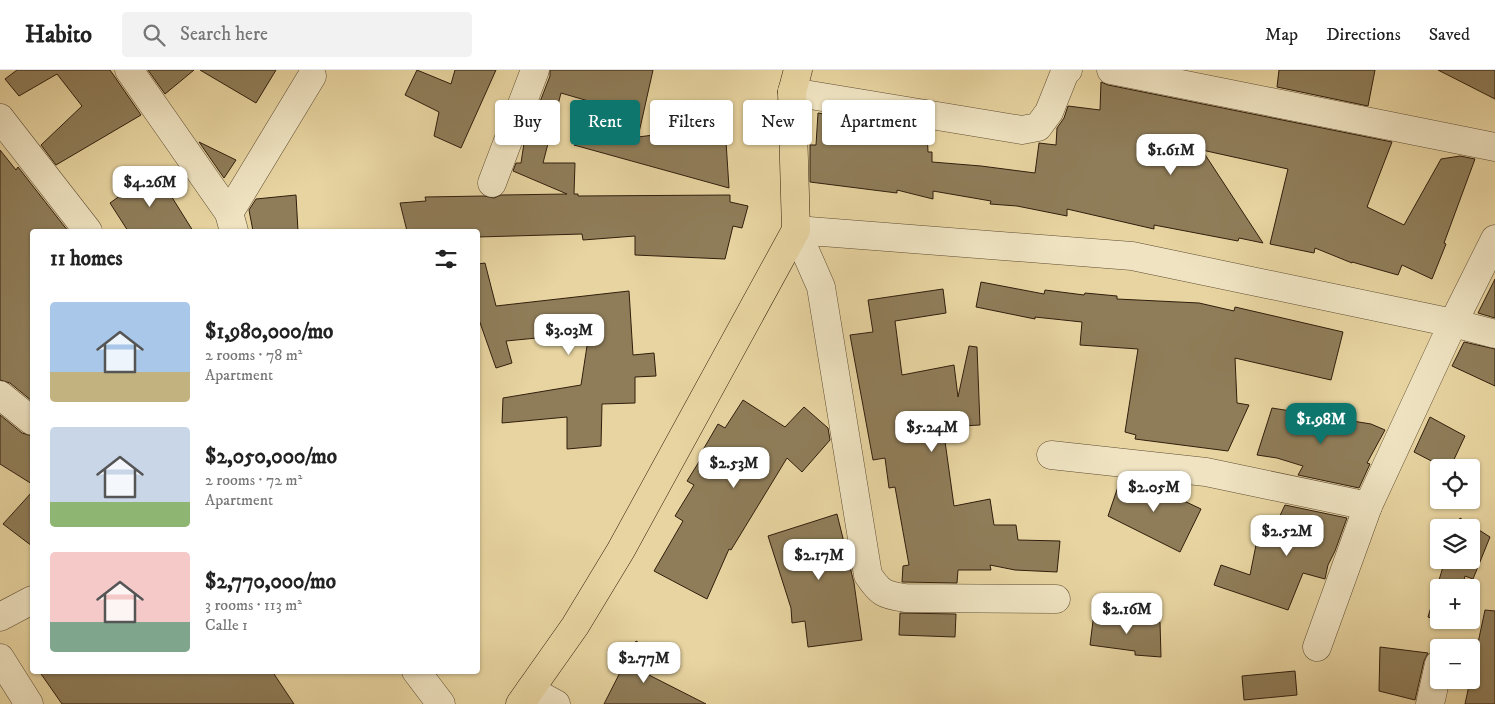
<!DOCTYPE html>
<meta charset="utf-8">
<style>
body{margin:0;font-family:"IM FELL DW Pica",serif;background:#f2f2f2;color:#222;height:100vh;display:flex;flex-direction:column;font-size:19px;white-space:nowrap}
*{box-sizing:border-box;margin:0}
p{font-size:16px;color:#767676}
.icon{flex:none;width:28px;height:28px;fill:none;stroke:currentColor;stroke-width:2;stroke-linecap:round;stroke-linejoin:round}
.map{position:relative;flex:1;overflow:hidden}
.side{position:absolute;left:30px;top:159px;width:450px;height:445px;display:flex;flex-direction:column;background:#fff;border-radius:5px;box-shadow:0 1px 4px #0004}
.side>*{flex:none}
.top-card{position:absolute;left:495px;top:30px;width:475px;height:45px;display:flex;gap:10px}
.buttons{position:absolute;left:1430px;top:389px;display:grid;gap:10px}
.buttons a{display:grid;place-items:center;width:50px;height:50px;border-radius:5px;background:#fff;box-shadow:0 1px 4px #0004;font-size:25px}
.price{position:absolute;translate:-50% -42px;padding:0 11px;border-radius:10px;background:#fff;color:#222;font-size:16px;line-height:32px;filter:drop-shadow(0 1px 2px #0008)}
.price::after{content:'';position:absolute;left:50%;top:30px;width:15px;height:11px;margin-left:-8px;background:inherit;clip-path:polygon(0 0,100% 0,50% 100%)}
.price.on{background:#0f766e;color:#fff}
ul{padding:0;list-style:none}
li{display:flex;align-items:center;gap:15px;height:125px;padding:0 20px}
li span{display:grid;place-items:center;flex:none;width:140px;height:100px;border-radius:5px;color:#555}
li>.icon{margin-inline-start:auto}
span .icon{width:60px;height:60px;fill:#fffc;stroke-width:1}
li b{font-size:21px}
h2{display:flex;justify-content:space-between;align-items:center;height:60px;padding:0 20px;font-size:21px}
.pill{padding:0 18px;border-radius:5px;background:#fff;box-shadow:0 1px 4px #0004;font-size:18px;line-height:45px}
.pill.on{background:#0f766e;color:#fff}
header{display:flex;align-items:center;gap:30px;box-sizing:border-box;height:70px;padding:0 25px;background:#fff;border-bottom:1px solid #e0e0e0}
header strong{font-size:24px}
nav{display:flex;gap:28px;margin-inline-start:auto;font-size:18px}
.search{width:350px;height:45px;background:#f2f2f2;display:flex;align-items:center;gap:12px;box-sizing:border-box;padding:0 18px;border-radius:5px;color:#767676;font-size:19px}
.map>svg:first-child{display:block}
.building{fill:#8f7d59;stroke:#301e0d}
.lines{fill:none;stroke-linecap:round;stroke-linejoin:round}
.minor-casing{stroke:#5e4c32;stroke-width:29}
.major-casing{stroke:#301e0d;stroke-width:29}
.minor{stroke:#efe3c1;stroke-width:28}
.major{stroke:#e7d4a0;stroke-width:28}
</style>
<header>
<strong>Habito</strong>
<div class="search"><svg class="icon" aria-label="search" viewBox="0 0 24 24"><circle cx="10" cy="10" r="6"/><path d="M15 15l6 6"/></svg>Search here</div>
<nav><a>Map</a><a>Directions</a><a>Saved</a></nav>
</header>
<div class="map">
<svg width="1495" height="634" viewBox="0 0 1495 634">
<rect width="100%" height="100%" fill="#e7d4a0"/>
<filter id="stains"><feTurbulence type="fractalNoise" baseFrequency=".004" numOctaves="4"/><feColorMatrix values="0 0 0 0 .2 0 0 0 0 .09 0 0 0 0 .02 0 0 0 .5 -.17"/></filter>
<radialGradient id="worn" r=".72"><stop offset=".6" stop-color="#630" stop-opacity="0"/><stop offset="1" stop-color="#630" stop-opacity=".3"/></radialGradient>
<!-- building -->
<g class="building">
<path d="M17 0H110L141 45 56 95 41 75 82 36 57 4 19 26 5 9Z"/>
<path d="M148 0H194L165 24Z"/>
<path d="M200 0H276L256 33Z"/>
<path d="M417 0 451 14 455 0H496L461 78 434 66 439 42 405 25Z"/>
<path d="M550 0H653L638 67 725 56 729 118 574 75 593 72 602 35 561 23 543 93H575L574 124H578V126L730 125V132L748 136 742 158 733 156 725 189 635 185V166L583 170 582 164 478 167V161H407L400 133 426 131 425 127 484 126 494 128 501 125 567 124 513 101 516 93H521L524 73 550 6Z"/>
<path d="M1279 0H1375L1368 36 1277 17Z"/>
<path d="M1438 0H1495V29Z"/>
<path d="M1101 12 1108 15 1392 72 1367 137 1404 155 1441 89 1460 86 1475 89 1444 173 1446 174 1432 209 1402 195 1398 205 1352 192V193L1315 178 1314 183 1270 174 1288 99 1202 80 1263 173 1239 168 1238 171 1154 155V159L1067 139V146L1017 136 990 134 991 131 933 121V129L897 120V123L810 112V75H816L818 43 927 60 928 82H932V92L981 96 1035 103 1039 73 1056 75 1057 58 1064 48 1068 36 1100 40Z"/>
<path d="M199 72 236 90 224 108Z"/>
<path d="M0 80 16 100 18 97 68 161H32V331L10 313 0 310Z"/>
<path d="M157 99 168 121 193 161H128L110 133Z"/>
<path d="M296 125 298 161H253L249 140 256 129Z"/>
<path d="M485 193 496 236 629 221 633 285 654 283 656 306 635 307V333L602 334 601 376 567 379V347L502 353 503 328 581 315 589 263 506 271 512 293 496 298 478 247V194Z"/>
<path d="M1495 209V248L1478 243Z"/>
<path d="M981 212 1044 224 1045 220 1084 225 1085 223 1117 226V229L1199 233 1234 241 1235 237 1343 262 1331 310 1235 288 1237 333 1249 335 1228 381 1135 369 1136 365 1125 362 1138 279 1080 275 1082 252 1035 247V249L976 237Z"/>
<path d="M943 219 946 243 895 251 902 305 954 295 958 327 969 276 977 277 980 355 943 357 954 436 990 429 994 455H1016L1018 470 1060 471 1057 502 1015 500 990 495 991 500H958L957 513 902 512 903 496 909 495 895 417 889 418 885 388 873 390 850 265 873 262 868 230Z"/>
<path d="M1464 272 1495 279V316L1452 296Z"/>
<path d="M743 330 785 357 804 337 828 358 830 370 802 402 787 388 731 480 729 479 707 529 654 501 683 451 675 446 694 415 687 411 702 387 700 385 718 354 725 358Z"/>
<path d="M1272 338 1371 354 1385 360 1367 393 1370 394 1359 418 1298 405 1303 396 1277 388 1257 385Z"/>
<path d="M0 345 22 363 32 366V414L0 394Z"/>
<path d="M1430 347 1465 366 1450 398H1445L1414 382Z"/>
<path d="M1121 408 1142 411 1201 439 1180 482 1108 446Z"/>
<path d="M32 422V476L3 454Z"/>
<path d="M1285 435 1347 448 1335 481 1328 495 1325 509 1303 503 1288 540 1214 515 1221 495 1250 505 1258 465 1269 469Z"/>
<path d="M837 444 854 513 862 570 808 577 805 551 792 553 791 538 768 466Z"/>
<path d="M1460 448 1490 467 1473 509 1465 506 1462 518H1439V550H1454L1452 555 1428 547 1445 490H1471V458H1456Z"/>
<path d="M1485 540 1495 541V634H1465Z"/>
<path d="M900 543 956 544 955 567 899 565Z"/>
<path d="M1094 543 1118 548 1160 552 1161 587 1135 585V581L1090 575Z"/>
<path d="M636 571 654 582 645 603 706 634H604Z"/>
<path d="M1380 577 1428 583 1424 591 1415 630 1379 621Z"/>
<path d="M39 601H272L294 634H62Z"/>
<path d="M1295 601 1297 625 1244 630 1242 606Z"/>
</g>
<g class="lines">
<defs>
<g id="minor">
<path d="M129 0 229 143 234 161"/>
<path d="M1111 0 1495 77"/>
<path d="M792 22 1022 60 1038 57 1049 42 1065 2 1068 0"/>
<path d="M0 48 88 161"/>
<path d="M492 113 535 0"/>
<path d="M229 143 312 6"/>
<path d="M0 325 32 351"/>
<path d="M1051 385 1206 402 1368 436"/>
<path d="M1056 529 905 528C884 525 880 523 868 505L821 217 796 160 1132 186 1453 253 1495 264"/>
<path d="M0 547 32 530"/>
<path d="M1317 577 1368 436 1453 253 1495 169"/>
<path d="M0 588 29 634"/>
<path d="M416 601 441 634"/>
<path d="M530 620 556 634"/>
<path d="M1430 634 1439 594"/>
</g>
<path id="major" d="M520 634 575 556 621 480 796 160 792 22 798 0"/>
</defs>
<!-- minor casing -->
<use href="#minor" class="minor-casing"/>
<!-- major casing -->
<use href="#major" class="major-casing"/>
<!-- minor -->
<use href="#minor" class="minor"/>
<!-- major -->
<use href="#major" class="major"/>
</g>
<rect width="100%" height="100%" filter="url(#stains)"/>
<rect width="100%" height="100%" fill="url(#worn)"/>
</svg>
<div class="buttons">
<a><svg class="icon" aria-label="locate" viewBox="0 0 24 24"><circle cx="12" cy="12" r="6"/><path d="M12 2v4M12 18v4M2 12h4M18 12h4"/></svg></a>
<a><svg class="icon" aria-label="layers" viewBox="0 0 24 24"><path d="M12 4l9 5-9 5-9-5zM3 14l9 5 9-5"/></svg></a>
<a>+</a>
<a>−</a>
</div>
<b class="price" style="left:1171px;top:106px">$1.61M</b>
<b class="price" style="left:150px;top:138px">$4.26M</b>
<b class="price" style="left:569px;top:286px">$3.03M</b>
<b class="price on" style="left:1321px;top:375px">$1.98M</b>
<b class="price" style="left:932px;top:383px">$5.24M</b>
<b class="price" style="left:734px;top:419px">$2.53M</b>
<b class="price" style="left:1154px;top:443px">$2.05M</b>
<b class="price" style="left:1287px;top:487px">$2.52M</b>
<b class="price" style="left:819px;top:511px">$2.17M</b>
<b class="price" style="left:1127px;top:565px">$2.16M</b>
<b class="price" style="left:644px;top:614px">$2.77M</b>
<div class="top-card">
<a class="pill">Buy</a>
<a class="pill on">Rent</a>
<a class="pill">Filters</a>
<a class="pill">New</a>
<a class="pill">Apartment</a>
</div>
<section class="side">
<h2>11 homes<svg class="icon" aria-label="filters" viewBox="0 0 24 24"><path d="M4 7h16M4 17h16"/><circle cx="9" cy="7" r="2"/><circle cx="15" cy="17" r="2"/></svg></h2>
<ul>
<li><span style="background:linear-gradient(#a9c7e8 70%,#c2b280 0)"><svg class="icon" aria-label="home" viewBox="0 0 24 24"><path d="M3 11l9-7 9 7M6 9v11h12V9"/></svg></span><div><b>$1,980,000/mo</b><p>2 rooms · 78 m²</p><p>Apartment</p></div></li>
<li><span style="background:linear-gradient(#c9d6e8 75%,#8fb573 0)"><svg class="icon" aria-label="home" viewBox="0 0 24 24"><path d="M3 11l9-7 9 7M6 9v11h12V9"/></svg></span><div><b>$2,050,000/mo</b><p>2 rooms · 72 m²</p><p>Apartment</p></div></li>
<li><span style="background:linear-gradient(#f6c9c9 70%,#7fa58c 0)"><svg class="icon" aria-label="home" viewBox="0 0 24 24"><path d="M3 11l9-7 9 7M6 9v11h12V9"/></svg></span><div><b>$2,770,000/mo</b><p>3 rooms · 113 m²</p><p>Calle 1</p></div></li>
</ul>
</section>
</div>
